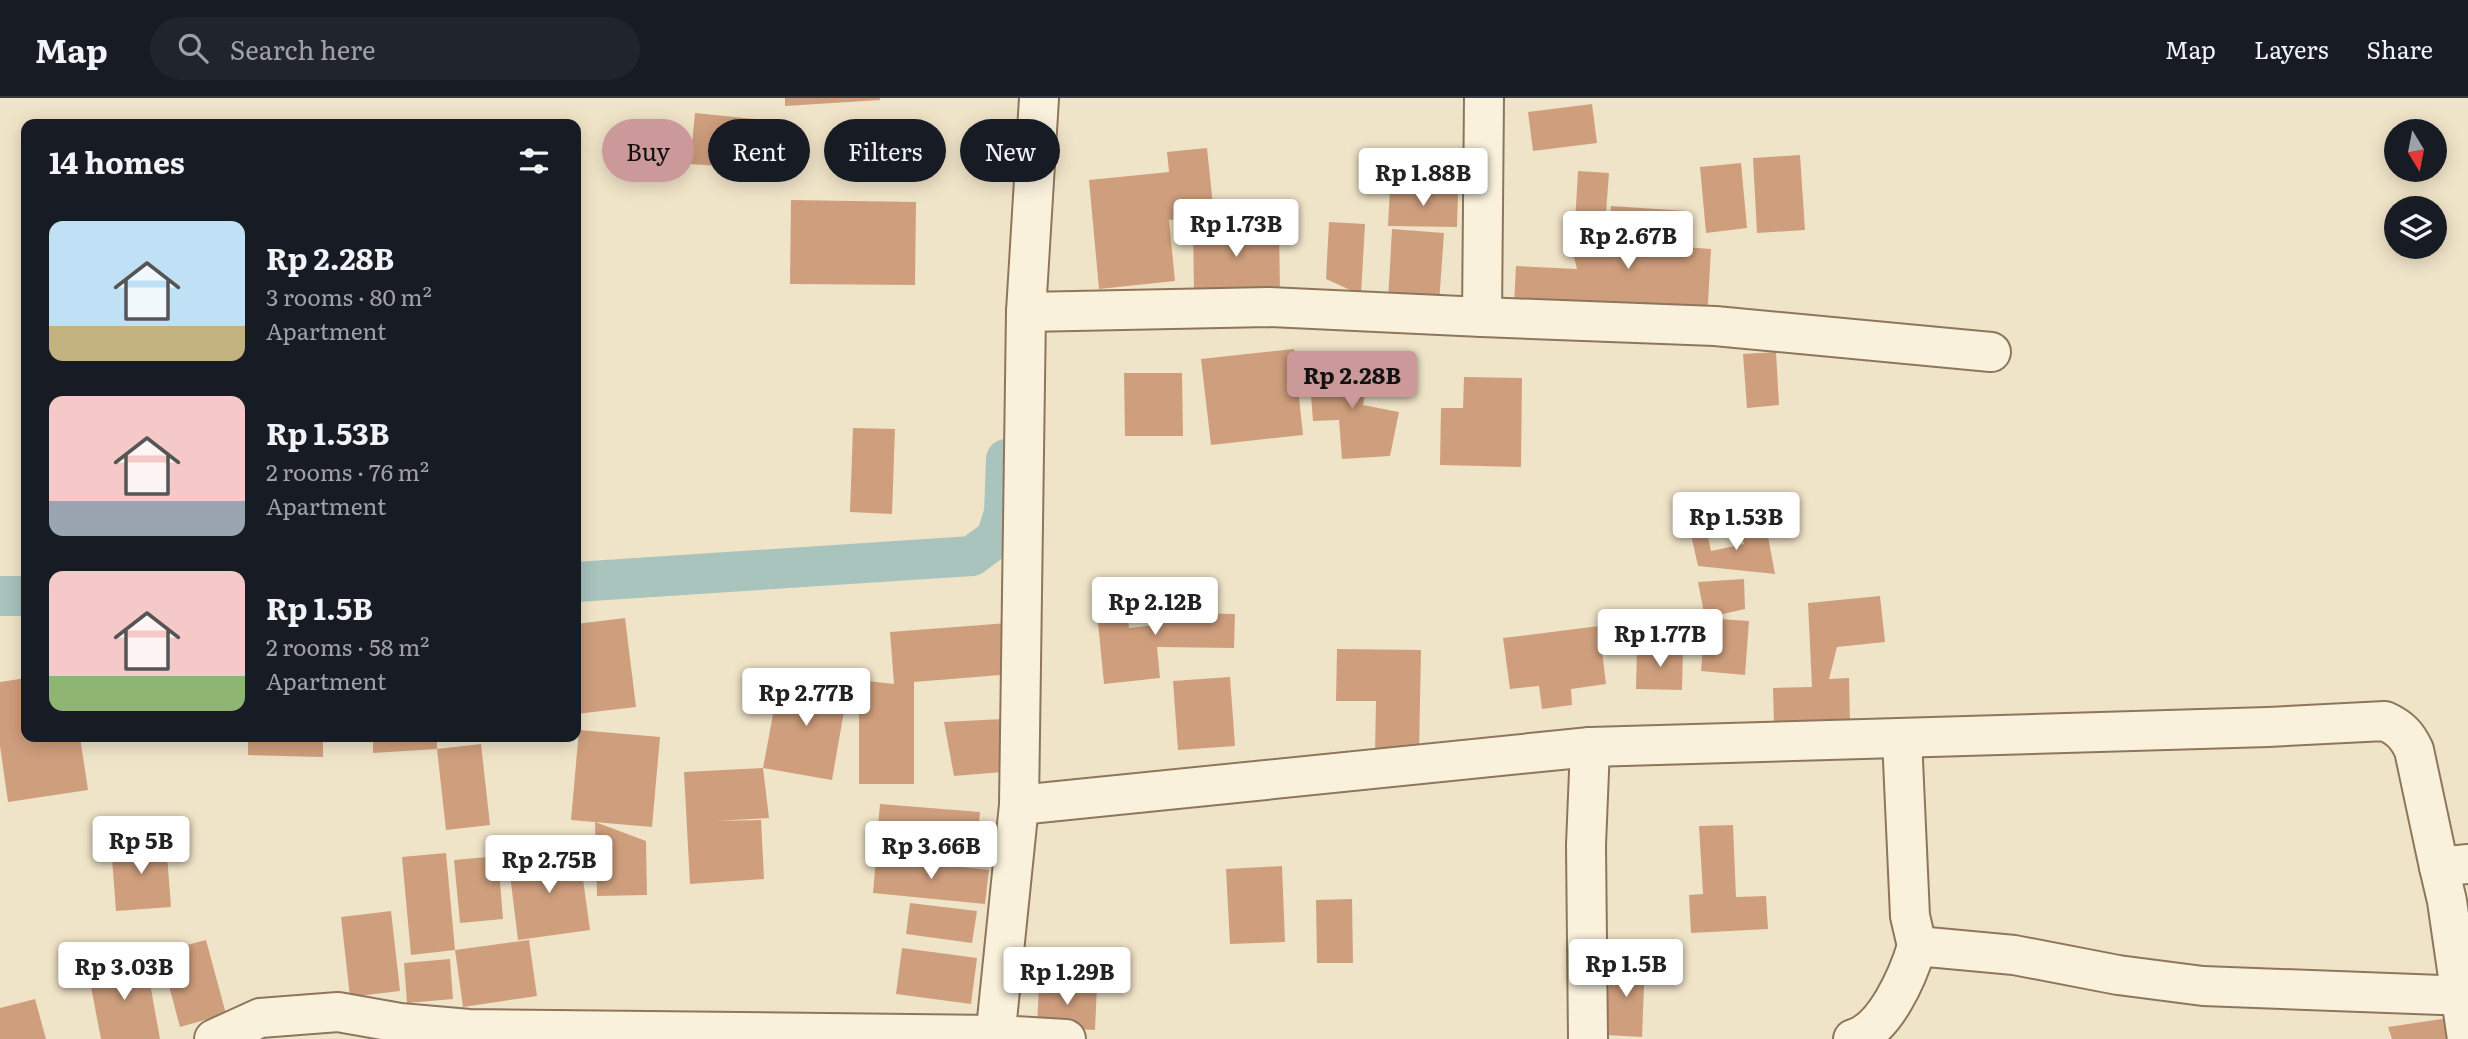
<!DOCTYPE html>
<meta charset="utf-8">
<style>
body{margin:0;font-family:Literata,serif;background:#20242c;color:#f1f3f6;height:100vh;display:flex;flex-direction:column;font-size:26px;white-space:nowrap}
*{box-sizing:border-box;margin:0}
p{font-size:23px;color:#9ea1a6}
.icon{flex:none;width:38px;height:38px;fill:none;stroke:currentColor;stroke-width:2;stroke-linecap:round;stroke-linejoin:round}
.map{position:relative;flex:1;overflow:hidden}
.panel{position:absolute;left:21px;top:21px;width:560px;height:623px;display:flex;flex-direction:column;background:#171b24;border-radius:14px;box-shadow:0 4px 18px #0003}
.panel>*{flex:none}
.guide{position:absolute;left:602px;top:21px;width:665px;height:63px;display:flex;gap:14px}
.needle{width:46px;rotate:170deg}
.fabs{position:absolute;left:2384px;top:21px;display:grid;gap:14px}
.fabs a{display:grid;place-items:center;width:63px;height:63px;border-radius:50%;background:#171b24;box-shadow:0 4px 18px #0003;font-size:35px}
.price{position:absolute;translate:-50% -60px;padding:0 16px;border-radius:7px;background:#fff;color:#222;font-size:23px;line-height:46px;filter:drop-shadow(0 2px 4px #0008)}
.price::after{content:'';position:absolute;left:50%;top:42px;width:21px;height:16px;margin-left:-10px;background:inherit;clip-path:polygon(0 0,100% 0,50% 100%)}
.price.selected{background:#cc999b;color:#111}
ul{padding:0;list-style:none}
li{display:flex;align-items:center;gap:21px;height:175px;padding:0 28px}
li span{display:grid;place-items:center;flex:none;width:196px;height:140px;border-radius:14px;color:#555}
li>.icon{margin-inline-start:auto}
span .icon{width:84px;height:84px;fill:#fffc;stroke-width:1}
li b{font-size:30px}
h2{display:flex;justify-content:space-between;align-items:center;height:84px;padding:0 28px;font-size:30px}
.chip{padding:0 24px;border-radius:32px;background:#171b24;box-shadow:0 4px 18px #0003;font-size:24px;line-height:63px}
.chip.selected{background:#cc999b;color:#111}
header{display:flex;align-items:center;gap:42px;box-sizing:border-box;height:98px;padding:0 35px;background:#171b24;border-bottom:2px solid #363941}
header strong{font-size:33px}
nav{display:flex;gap:38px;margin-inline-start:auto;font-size:24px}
.search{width:490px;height:63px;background:#20242c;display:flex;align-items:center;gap:18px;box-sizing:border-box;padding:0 24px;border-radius:38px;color:#9ea1a6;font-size:26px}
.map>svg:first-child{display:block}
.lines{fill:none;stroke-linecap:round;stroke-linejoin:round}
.canal{stroke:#a9c4bc;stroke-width:40}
.building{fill:#cf9f7d}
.street-casing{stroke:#8d765c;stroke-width:42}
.street{stroke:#faf1dc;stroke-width:38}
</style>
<header>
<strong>Map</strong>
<div class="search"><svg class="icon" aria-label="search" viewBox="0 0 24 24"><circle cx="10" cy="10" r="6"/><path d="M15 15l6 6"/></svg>Search here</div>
<nav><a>Map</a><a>Layers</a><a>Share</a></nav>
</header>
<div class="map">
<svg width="2468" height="941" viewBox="0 0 2468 941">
<rect width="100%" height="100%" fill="#f0e4c8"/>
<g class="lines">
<!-- canal -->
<g class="canal">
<path d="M576 484 972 458 996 440 1004 415 1006 361"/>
<path d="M0 498H26"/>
</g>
</g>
<!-- building -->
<g class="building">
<path d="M785 0H880V2L785 8Z"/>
<path d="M1592 6 1597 45 1533 53 1528 14Z"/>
<path d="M695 15 764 22 760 71 690 66Z"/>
<path d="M1207 50 1214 117 1169 122 1175 183 1099 191 1089 82 1169 74 1167 54Z"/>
<path d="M1800 57 1805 132 1757 135 1753 60Z"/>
<path d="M1741 65 1747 130 1706 135 1700 69Z"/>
<path d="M1578 73 1609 75 1605 128 1575 125Z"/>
<path d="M1390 90 1458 92 1457 129 1388 128Z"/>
<path d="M791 102 916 104 915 187 790 186Z"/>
<path d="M1611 108 1687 113 1685 149 1711 151 1707 223 1514 207 1516 168 1577 171 1571 147 1608 149Z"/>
<path d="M1329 124 1365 126 1361 197 1326 181Z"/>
<path d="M1279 127 1280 194 1194 196 1193 128Z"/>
<path d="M1392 131 1444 135 1439 206 1388 203Z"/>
<path d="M1294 251 1303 337 1211 347 1201 261Z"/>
<path d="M1776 254 1779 307 1747 310 1743 256Z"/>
<path d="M1371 266 1363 307 1399 314 1390 358 1342 361 1339 322 1313 323 1309 271Z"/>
<path d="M1124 275H1182L1183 338H1125Z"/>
<path d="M1464 279 1522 280 1521 369 1440 367 1441 310H1463Z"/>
<path d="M853 330 895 331 892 416 850 414Z"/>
<path d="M1766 428 1775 476 1698 468 1690 432 1706 429 1711 453 1744 446 1741 433Z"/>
<path d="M1744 481 1745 511 1705 520 1749 523 1745 577 1701 573 1705 520 1698 484Z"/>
<path d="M1880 498 1885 544 1837 549 1829 581 1849 580 1850 626 1774 627 1773 590 1812 589 1808 505Z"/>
<path d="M1126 501 1129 530 1154 527V501H1182V515L1235 516 1234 550 1157 549 1160 580 1104 586 1096 504Z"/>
<path d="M625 520 636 609 576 616V526Z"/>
<path d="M1008 525 1013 576 914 584V686H859V582L894 586 890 534Z"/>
<path d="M1599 528 1606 586 1571 591 1572 607 1542 611 1539 588 1510 591 1503 540Z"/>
<path d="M1637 550 1683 551 1682 592 1636 591Z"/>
<path d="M1337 551 1421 552 1419 656 1375 655 1376 603H1336Z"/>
<path d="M780 579 848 590 832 682 763 670Z"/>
<path d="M1230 579 1235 648 1178 652 1173 583Z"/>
<path d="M26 580V639H80L88 692 8 704 0 648V584Z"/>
<path d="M1003 621V674L954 678 944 624Z"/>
<path d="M579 632 660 639 652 729 571 722Z"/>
<path d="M248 639H323V659L248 657Z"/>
<path d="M373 639H437V651L373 655Z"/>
<path d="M481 646 490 727 446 732 437 651Z"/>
<path d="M763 670 769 720 716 723 761 722 764 781 690 786 684 674Z"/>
<path d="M880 706 980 714 976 759 876 752Z"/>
<path d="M595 724 646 743 647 797 597 798Z"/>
<path d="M1733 727 1736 799 1766 798 1768 831 1691 835 1689 797 1703 796 1699 728Z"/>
<path d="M166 744 171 809 116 813 111 747Z"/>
<path d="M579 752 590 832 518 842 508 760Z"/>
<path d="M446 755 455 852 529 842 537 898 463 909 455 852 411 857 402 759Z"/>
<path d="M498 758 503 821 460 825 454 762Z"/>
<path d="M876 760 989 772 985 806 873 795Z"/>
<path d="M1282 768 1285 844 1230 846 1226 771Z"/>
<path d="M1352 801 1353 865H1317L1316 802Z"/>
<path d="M910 805 977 813 972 845 906 836Z"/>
<path d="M391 813 400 893 350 899 341 819Z"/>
<path d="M206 842 226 916 180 929 160 854Z"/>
<path d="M902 850 977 860 971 906 896 896Z"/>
<path d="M450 861 453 901 407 905 404 865Z"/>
<path d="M146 863 160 941H101L88 873Z"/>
<path d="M1610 863 1645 864 1642 939 1606 937Z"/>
<path d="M1039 886 1097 888 1095 932 1037 929Z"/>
<path d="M35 901 46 941H0V910Z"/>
<path d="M2455 919 2459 941H2392L2388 929Z"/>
</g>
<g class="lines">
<defs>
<g id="street">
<path d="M1026 214 1269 209 1482 219 1484 0"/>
<path d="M1482 219 1715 228 1991 254"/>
<path d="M1902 640 1910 818 1917 848"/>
<path d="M1019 707 1590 649 2268 629 2385 623C2400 630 2407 637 2414 652L2439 769"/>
<path d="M214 941 260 920 338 914 400 925 469 931 996 937 1066 941"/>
<path d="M995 941 1019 707 1026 214 1039 0"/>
<path d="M1588 941 1586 747 1590 649"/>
<path d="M1853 941C1885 932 1908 878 1917 848L2014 857 2118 877 2203 888 2468 898"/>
<path d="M2467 941 2447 803 2439 769 2468 766"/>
</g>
</defs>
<!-- street casing -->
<use href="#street" class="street-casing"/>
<!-- street -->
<use href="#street" class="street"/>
</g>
</svg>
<div class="fabs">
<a><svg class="needle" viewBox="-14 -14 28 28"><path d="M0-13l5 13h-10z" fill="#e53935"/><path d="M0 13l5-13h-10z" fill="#9ea1a6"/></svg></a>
<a><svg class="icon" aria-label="layers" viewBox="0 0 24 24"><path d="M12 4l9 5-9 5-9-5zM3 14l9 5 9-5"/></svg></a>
</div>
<b class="price" style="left:1423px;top:110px">Rp 1.88B</b>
<b class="price" style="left:1236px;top:161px">Rp 1.73B</b>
<b class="price" style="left:1628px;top:173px">Rp 2.67B</b>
<b class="price selected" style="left:1352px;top:313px">Rp 2.28B</b>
<b class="price" style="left:1736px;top:454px">Rp 1.53B</b>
<b class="price" style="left:1155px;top:539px">Rp 2.12B</b>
<b class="price" style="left:1660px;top:571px">Rp 1.77B</b>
<b class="price" style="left:806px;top:630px">Rp 2.77B</b>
<b class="price" style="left:141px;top:778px">Rp 5B</b>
<b class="price" style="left:931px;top:783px">Rp 3.66B</b>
<b class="price" style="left:549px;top:797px">Rp 2.75B</b>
<b class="price" style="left:1626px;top:901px">Rp 1.5B</b>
<b class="price" style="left:124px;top:904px">Rp 3.03B</b>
<b class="price" style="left:1067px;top:909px">Rp 1.29B</b>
<div class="guide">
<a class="chip selected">Buy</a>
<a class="chip">Rent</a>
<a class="chip">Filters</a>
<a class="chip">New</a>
</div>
<section class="panel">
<h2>14 homes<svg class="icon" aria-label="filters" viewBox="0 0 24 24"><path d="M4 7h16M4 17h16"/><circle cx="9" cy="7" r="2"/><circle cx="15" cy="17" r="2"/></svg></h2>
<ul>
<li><span style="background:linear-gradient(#bfe0f5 75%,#c2b280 0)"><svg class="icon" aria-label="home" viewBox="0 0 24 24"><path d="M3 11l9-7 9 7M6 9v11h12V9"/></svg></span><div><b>Rp 2.28B</b><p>3 rooms · 80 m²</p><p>Apartment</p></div></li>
<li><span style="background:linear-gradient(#f6c9c9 75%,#9aa5b1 0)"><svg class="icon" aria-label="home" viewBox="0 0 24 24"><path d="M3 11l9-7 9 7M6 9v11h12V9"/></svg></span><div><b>Rp 1.53B</b><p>2 rooms · 76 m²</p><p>Apartment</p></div></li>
<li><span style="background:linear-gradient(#f6c9c9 75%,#8fb573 0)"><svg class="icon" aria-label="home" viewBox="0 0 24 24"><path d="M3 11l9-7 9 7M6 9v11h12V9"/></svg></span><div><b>Rp 1.5B</b><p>2 rooms · 58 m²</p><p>Apartment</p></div></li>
</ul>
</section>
</div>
